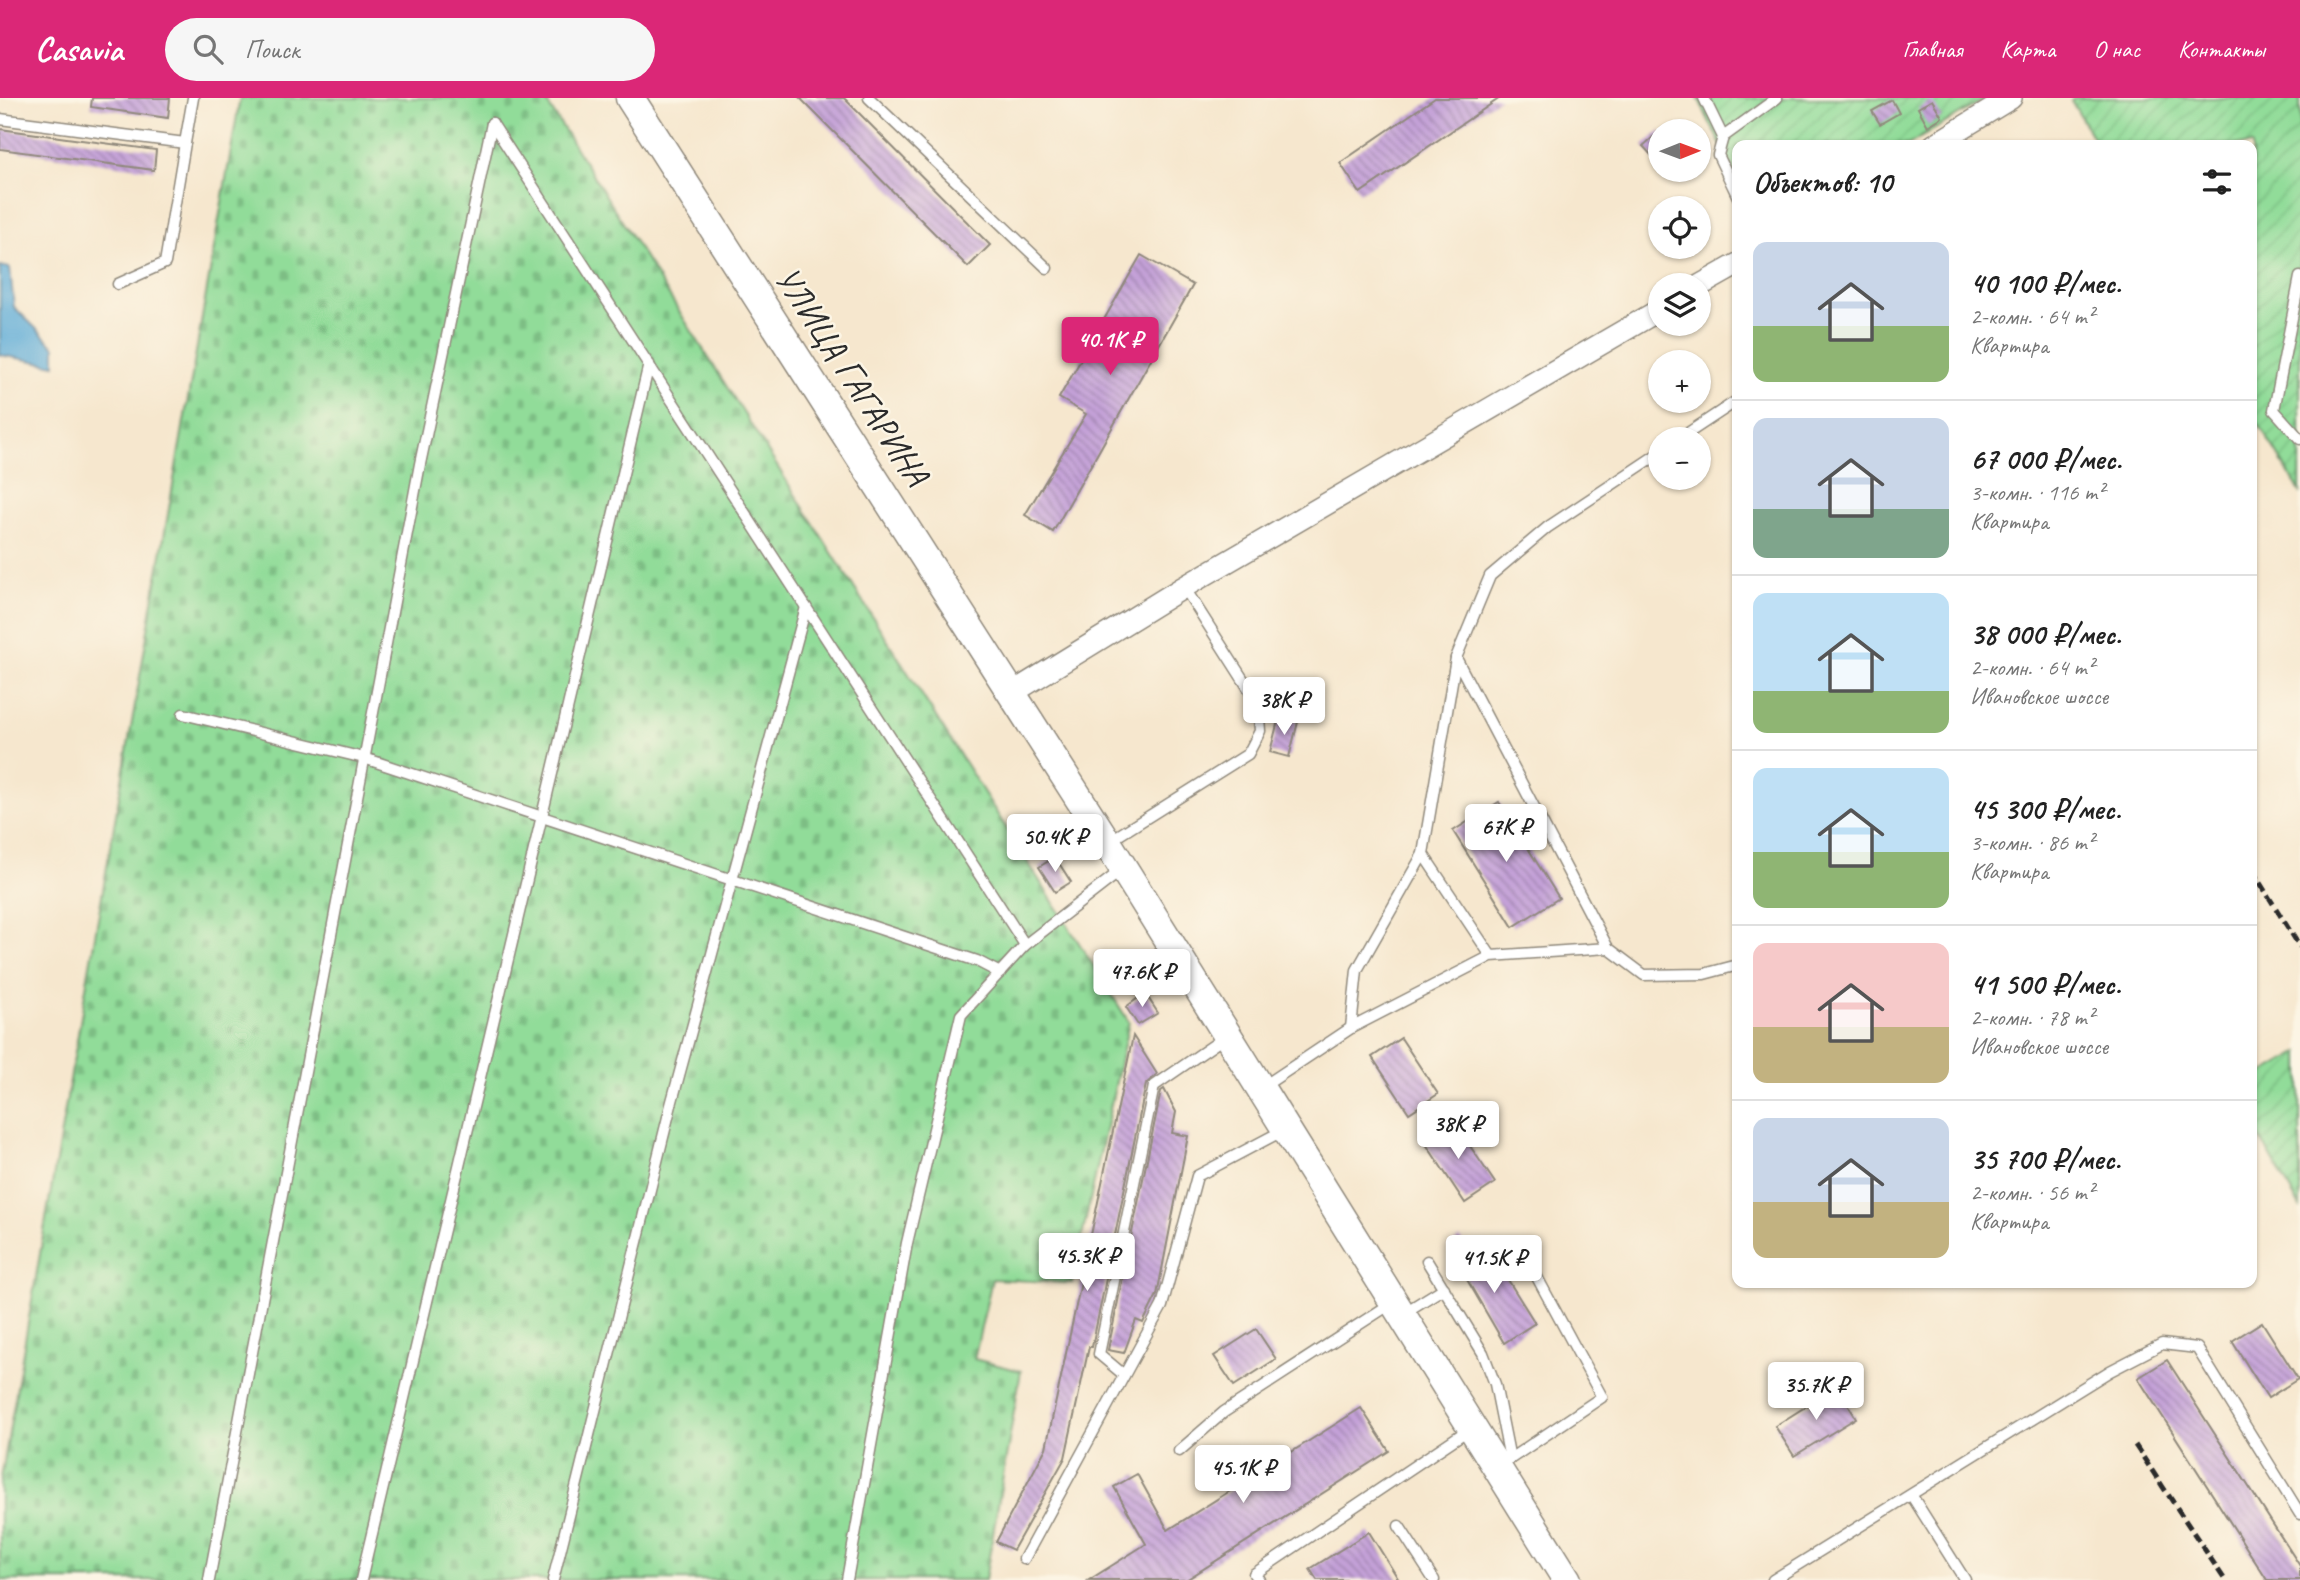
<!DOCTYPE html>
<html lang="ru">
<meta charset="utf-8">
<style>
body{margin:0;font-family:Caveat,sans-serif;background:#f6f6f6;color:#222;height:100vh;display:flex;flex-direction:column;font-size:26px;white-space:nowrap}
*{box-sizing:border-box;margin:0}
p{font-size:23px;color:#767676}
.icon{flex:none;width:38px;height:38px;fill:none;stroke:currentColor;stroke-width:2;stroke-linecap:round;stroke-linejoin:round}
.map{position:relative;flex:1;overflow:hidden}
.drawer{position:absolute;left:1732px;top:42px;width:525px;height:1148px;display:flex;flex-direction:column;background:#fff;border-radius:14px;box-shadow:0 2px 5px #0004}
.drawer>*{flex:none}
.needle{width:46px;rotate:89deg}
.tools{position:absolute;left:1648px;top:21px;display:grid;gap:14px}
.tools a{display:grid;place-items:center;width:63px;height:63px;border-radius:50%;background:#fff;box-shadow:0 2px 5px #0004;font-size:35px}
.price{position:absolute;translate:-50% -60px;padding:0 16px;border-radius:7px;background:#fff;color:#222;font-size:23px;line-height:46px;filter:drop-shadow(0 2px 4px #0008)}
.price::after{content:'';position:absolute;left:50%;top:42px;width:21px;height:16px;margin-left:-10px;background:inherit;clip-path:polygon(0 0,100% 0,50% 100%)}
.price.active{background:#db2777;color:#fff}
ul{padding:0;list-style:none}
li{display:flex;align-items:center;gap:21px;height:175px;padding:0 21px}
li+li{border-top:2px solid #e0e0e0}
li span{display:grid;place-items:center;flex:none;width:196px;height:140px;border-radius:14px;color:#555}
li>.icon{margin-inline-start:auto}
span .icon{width:84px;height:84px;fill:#fffc;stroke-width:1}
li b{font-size:30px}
h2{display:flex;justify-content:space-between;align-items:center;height:84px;padding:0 21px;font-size:30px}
header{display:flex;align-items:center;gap:42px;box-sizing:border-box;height:98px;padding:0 35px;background:#db2777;color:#fff}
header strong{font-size:33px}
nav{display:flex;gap:38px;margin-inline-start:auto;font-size:24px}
.search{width:490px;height:63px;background:#f6f6f6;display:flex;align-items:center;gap:18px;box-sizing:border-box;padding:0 24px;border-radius:38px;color:#767676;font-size:26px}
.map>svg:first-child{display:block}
.cemetery{fill:url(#cemetery-stones);stroke:#5e8462;stroke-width:2}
.garden{fill:url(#garden-furrows);stroke:#5e8462;stroke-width:2}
.water{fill:#5dabd7;stroke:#446b81;stroke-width:2}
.building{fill:url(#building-back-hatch)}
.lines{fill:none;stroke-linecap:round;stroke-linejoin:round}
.service-casing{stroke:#90897c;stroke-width:13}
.minor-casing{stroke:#90897c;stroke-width:24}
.tertiary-casing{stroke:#90897c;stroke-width:31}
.service{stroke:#fff;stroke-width:10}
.minor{stroke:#fff;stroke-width:21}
.tertiary{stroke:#fff;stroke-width:28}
.rail{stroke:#2b2b2b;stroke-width:5;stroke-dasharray:10 5;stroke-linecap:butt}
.labels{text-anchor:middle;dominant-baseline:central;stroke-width:5;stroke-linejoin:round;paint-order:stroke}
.street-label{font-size:35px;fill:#2b2b2b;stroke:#fcf5e5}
</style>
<header>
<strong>Casavia</strong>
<div class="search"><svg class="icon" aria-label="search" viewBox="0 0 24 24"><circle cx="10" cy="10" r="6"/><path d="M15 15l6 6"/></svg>Поиск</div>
<nav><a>Главная</a><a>Карта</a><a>О нас</a><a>Контакты</a></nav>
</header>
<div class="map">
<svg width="2300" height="1482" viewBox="0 0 2300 1482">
<defs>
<pattern id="cemetery-stones" width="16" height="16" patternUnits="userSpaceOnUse" patternTransform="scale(1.75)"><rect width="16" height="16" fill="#91dc99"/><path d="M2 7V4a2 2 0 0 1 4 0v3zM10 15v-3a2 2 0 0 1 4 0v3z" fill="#7dbd84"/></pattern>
<pattern id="garden-furrows" width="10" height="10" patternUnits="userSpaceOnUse" patternTransform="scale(1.75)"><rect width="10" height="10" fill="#91dc99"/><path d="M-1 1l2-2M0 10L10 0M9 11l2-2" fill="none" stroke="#7dbd84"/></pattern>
<pattern id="building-back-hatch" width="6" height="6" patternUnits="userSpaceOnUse" patternTransform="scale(1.75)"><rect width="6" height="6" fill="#c4a1d8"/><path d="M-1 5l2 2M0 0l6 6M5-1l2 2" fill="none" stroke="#9f83af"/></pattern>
</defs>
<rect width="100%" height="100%" fill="#fcf5e5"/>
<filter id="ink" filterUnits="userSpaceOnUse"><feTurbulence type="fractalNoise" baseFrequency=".0143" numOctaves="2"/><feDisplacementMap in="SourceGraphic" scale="14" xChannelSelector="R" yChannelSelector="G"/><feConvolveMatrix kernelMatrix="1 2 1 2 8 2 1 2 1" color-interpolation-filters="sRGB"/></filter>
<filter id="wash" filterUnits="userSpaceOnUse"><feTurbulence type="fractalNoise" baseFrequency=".00686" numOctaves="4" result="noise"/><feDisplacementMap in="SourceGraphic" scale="28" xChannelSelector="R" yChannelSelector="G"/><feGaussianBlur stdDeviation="1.57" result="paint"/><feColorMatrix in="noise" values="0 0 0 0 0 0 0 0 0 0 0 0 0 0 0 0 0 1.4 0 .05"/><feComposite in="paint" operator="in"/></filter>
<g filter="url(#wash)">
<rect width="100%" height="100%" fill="#f6e7ce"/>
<!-- cemetery -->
<path class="cemetery" d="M240 0H544L1129 924 1072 1185 992 1181 974 1261 1021 1273 985 1482H0V1387Z"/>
<!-- garden -->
<g class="garden">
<path d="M1698 0H1987L1908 47H1738V83Z"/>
<path d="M2074 0H2300V394L2252 315V47H2097L2071 2Z"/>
<path d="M2300 954V1109L2252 1026V982Z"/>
</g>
<!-- water -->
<path class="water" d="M0 168 10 170 14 209 55 249V267L0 257Z"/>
<g id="blocks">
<!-- building -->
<g class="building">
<path d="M92 0H170L168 20 91 9Z"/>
<path d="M800 0H844L990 147 968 169Z"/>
<path d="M1435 0H1500L1360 95 1340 65Z"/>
<path d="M1892 2 1899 15 1880 26 1872 13Z"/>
<path d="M1932 2 1942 19 1928 28 1918 10Z"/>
<path d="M0 31 156 52 154 72 0 51Z"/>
<path d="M1661 32V68L1643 48Z"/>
<path d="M1141 157 1193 187 1053 434 1025 417 1086 316 1059 300Z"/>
<path d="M1279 619 1298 624 1289 659 1270 654Z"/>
<path d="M1499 704 1559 800 1513 829 1453 733Z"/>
<path d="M1055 759 1071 784 1055 794 1039 769Z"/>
<path d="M1145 895 1158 915 1138 927 1126 909Z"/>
<path d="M1133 938 1157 976 1146 986 1092 1249H1089L1065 1360 1013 1452 996 1444 1046 1350Z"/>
<path d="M1401 940 1438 996 1409 1015 1372 959Z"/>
<path d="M1164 991 1176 1014 1172 1035 1188 1038 1157 1197 1143 1225 1136 1222 1124 1255 1108 1252 1161 993Z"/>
<path d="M1451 1020 1495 1085 1465 1105 1422 1040Z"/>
<path d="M1460 1140 1481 1178 1498 1166 1535 1225 1504 1245 1448 1149Z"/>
<path d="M2262 1224 2298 1281 2268 1300 2232 1243Z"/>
<path d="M1256 1231 1276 1261 1234 1288 1214 1258Z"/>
<path d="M2167 1262 2300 1468V1482H2267L2138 1280Z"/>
<path d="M1837 1289 1856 1320 1794 1358 1775 1328Z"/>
<path d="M1361 1310 1389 1353 1186 1482H1089L1146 1446 1114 1389 1137 1376 1168 1432Z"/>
<path d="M1369 1434 1399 1482H1317L1310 1471Z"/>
</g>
</g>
</g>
<g filter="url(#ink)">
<use href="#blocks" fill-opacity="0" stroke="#90897c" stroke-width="2"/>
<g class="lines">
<defs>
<g id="service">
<path d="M869 0 1047 170"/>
<path d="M1704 0 1723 39 1718 57 1738 99"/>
<path d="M0 21 185 45 193 0"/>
<path d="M492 25 1025 847"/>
<path d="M1723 39 1777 0"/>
<path d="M2300 179 2274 312 2300 341"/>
<path d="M118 186 165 165 185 45"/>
<path d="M1679 341 1738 302"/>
<path d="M1456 560 1490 478 1548 429 1661 354"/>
<path d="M183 616 364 660 977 863 1000 875"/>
<path d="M1108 744 1248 656 1260 633 1258 605 1184 489"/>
<path d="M1608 850 1644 877 1704 876 1738 867"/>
<path d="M1351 930 1357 872 1423 756"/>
<path d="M1261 990 1351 930 1491 858 1608 850 1456 560 1423 756 1491 858"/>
<path d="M1427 1163 1483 1255 1495 1286 1510 1361"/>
<path d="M1402 1216 1444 1190"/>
<path d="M1124 1277 1099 1256 1154 988 1228 937"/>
<path d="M1179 1353 1224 1314 1392 1205"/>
<path d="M1498 1369 1602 1299 1525 1157"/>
<path d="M1912 1398 1965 1482"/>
<path d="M1399 1428 1434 1482"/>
<path d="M1024 1461 1162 1208 1197 1078 1284 1032"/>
<path d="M209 1482 420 366 492 25"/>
<path d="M361 1482 649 266"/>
<path d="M553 1482 671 1007 806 509"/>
<path d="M847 1482 907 1145 961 917 1025 847 1123 771"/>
<path d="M1259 1482 1254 1476 1471 1330"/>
<path d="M1773 1482 2110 1273 2162 1246 2197 1250 2300 1416"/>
</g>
<g id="minor">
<path d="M1934 47 2011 0"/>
<path d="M1699 188 1738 166"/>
<path d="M1012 595 1184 489 1661 211"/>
</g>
<path id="tertiary" d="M630 0 1107 744 1567 1482"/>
</defs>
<!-- service casing -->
<use href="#service" class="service-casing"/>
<!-- minor casing -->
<use href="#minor" class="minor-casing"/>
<!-- tertiary casing -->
<use href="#tertiary" class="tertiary-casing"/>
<!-- service -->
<use href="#service" class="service"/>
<!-- minor -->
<use href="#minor" class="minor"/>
<!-- tertiary -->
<use href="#tertiary" class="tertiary"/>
<!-- rail -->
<g class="rail">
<path d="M2252 772 2300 849"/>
<path d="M2135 1347 2225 1482"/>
</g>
</g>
</g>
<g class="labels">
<!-- street labels -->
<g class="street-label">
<text transform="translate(852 278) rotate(57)">УЛИЦА ГАГАРИНА</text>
</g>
</g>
</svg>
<div class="tools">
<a><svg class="needle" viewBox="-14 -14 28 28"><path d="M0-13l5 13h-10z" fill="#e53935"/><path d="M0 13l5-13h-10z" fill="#767676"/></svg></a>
<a><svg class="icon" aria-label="locate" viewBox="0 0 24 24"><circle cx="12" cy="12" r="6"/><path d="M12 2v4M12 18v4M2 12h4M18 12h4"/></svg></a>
<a><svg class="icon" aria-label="layers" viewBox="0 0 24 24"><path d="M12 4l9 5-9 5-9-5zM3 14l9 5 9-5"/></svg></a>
<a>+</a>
<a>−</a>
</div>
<b class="price active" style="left:1110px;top:279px">40.1K ₽</b>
<b class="price" style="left:1284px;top:639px">38K ₽</b>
<b class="price" style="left:1506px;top:766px">67K ₽</b>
<b class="price" style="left:1055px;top:776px">50.4K ₽</b>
<b class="price" style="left:1142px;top:911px">47.6K ₽</b>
<b class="price" style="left:1458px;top:1063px">38K ₽</b>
<b class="price" style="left:1087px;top:1195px">45.3K ₽</b>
<b class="price" style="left:1494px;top:1197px">41.5K ₽</b>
<b class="price" style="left:1816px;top:1324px">35.7K ₽</b>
<b class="price" style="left:1243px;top:1407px">45.1K ₽</b>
<section class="drawer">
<h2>Объектов: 10<svg class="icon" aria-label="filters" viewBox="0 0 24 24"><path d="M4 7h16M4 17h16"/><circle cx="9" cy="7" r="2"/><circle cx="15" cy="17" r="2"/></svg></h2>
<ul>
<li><span style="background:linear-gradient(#c9d6e8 60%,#8fb573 0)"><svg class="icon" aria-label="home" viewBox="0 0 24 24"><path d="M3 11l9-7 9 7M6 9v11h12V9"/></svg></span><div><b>40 100 ₽/мес.</b><p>2-комн. · 64 m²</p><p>Квартира</p></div></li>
<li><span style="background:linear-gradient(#c9d6e8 65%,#7fa58c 0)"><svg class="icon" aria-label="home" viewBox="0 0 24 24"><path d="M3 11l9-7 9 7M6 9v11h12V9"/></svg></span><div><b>67 000 ₽/мес.</b><p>3-комн. · 116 m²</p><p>Квартира</p></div></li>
<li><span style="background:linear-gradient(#bfe0f5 70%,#8fb573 0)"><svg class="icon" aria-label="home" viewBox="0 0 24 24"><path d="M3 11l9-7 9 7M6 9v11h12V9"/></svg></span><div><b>38 000 ₽/мес.</b><p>2-комн. · 64 m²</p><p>Ивановское шоссе</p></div></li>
<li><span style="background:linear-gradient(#bfe0f5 60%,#8fb573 0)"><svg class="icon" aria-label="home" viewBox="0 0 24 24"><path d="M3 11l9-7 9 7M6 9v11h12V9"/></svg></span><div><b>45 300 ₽/мес.</b><p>3-комн. · 86 m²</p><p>Квартира</p></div></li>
<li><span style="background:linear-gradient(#f6c9c9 60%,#c2b280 0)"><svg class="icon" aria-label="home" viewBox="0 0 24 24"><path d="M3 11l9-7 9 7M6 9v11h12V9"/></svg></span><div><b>41 500 ₽/мес.</b><p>2-комн. · 78 m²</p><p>Ивановское шоссе</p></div></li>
<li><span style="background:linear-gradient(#c9d6e8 60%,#c2b280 0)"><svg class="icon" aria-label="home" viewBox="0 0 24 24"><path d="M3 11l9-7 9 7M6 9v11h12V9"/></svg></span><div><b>35 700 ₽/мес.</b><p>2-комн. · 56 m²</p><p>Квартира</p></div></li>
</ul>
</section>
</div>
